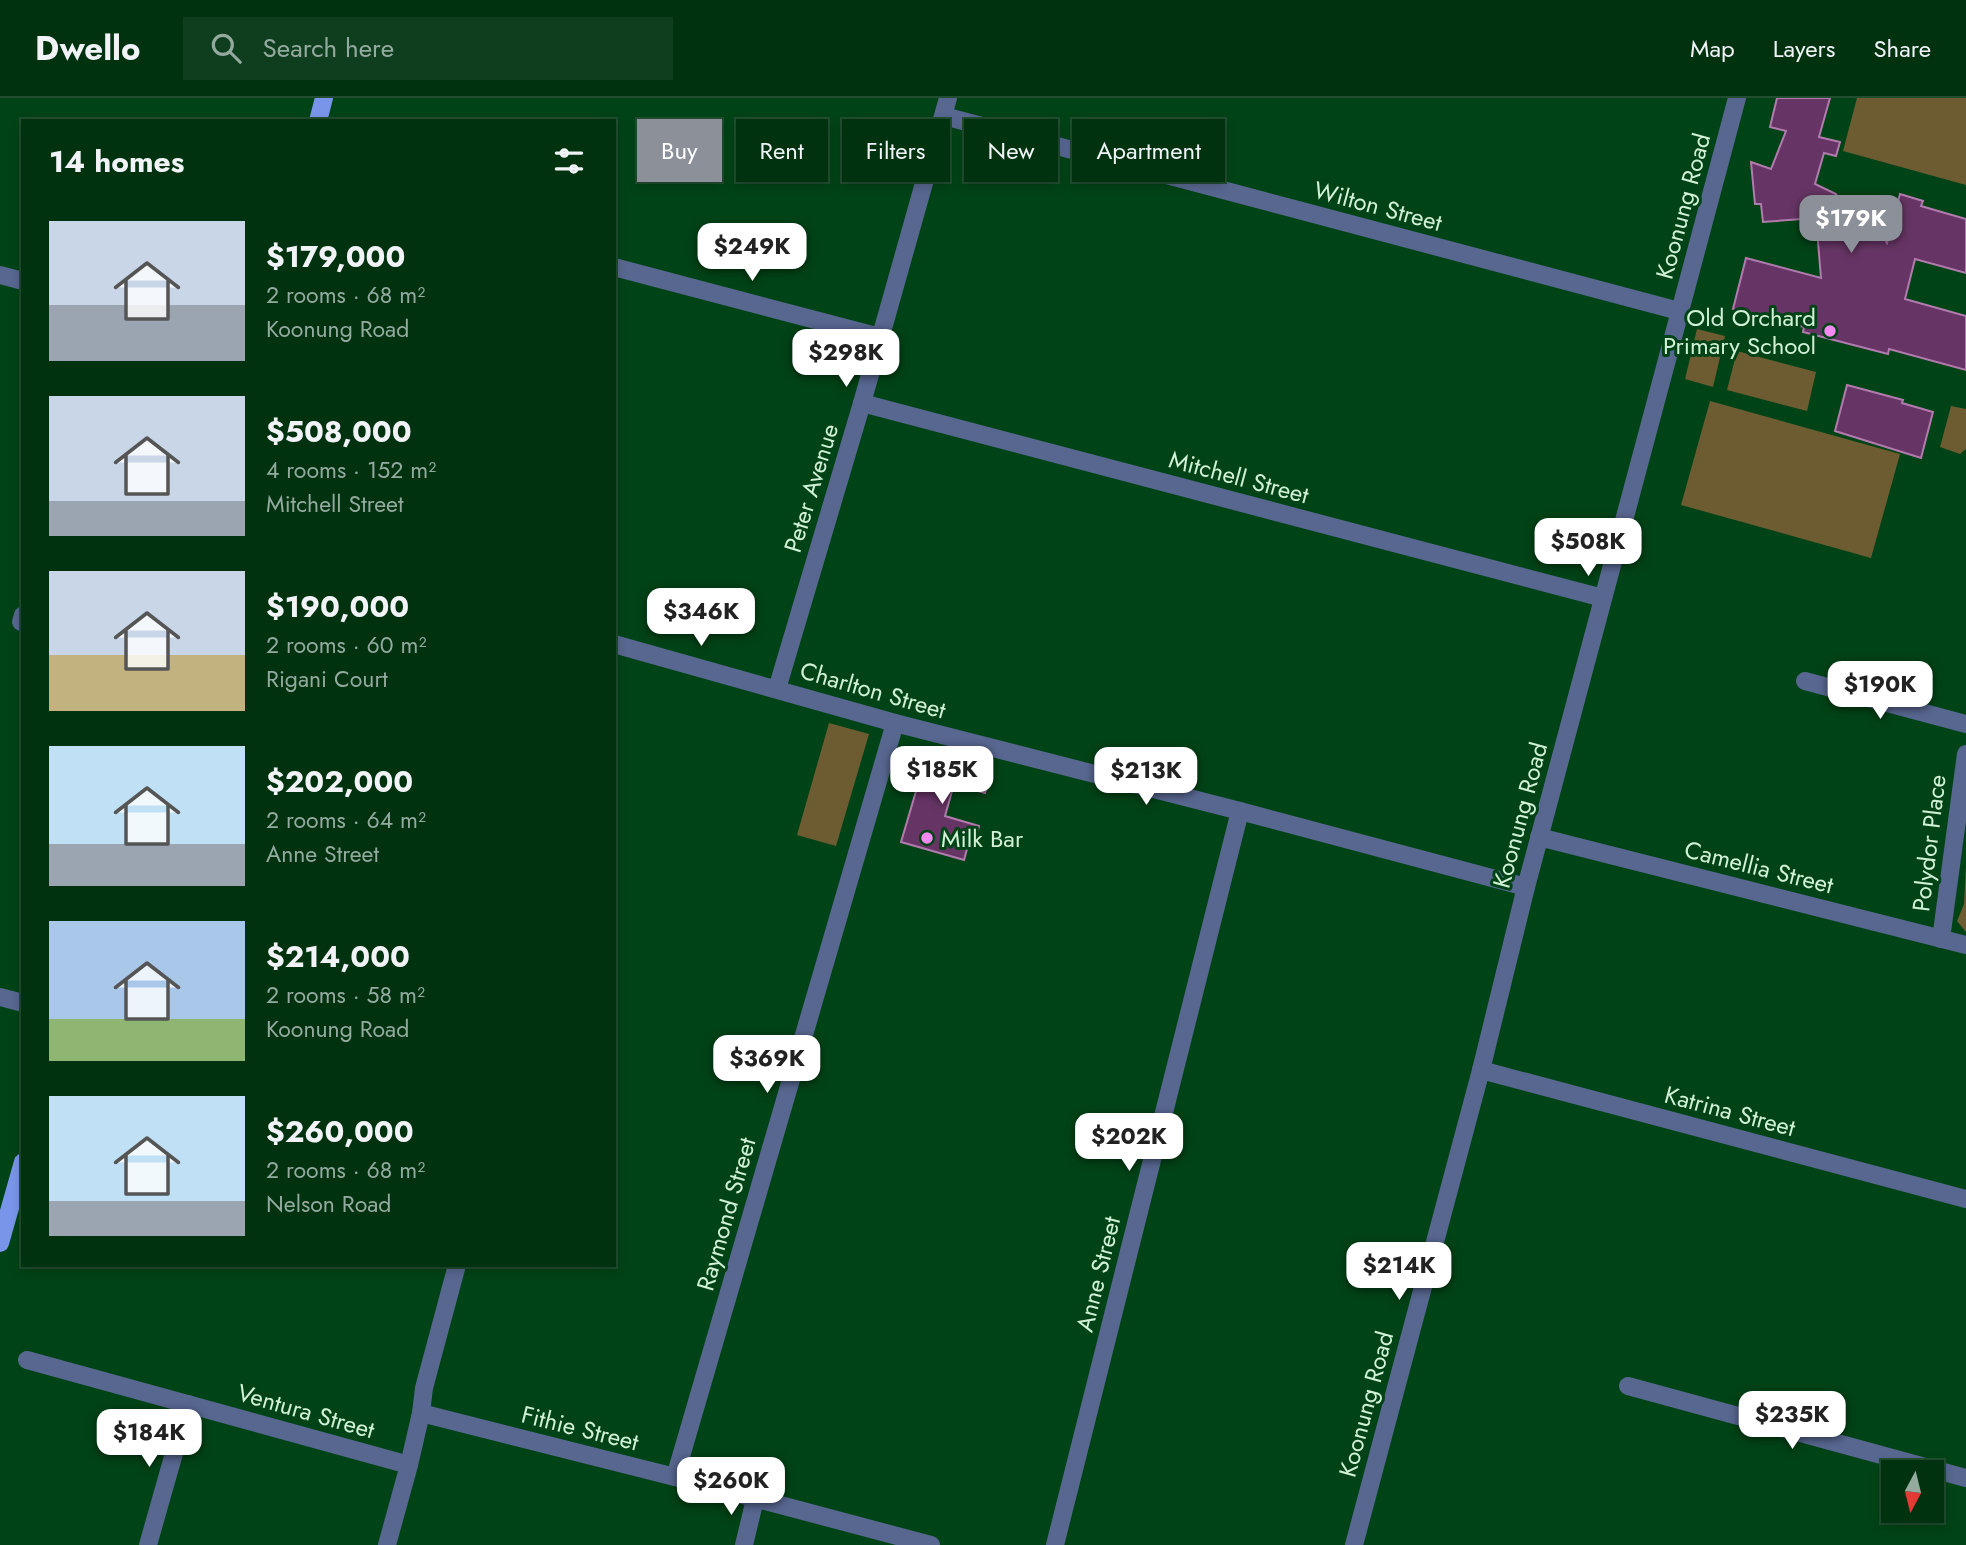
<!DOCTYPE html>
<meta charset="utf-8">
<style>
body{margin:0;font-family:Jost,sans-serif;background:#0e3e1e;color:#f1f3f6;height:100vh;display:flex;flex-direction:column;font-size:26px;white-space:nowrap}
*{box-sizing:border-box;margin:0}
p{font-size:23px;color:#95aa9f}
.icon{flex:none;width:38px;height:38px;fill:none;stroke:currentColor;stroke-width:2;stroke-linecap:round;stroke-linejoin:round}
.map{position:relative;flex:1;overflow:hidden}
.side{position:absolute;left:21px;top:21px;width:595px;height:1148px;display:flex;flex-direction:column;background:#003210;border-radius:0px;box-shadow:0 4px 10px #0003,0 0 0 2px #224d30}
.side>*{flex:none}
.banner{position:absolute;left:637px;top:21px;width:665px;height:63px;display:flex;gap:14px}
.needle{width:46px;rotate:187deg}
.tools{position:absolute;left:1881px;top:1362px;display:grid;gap:14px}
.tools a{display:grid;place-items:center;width:63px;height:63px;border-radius:0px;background:#003210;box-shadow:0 4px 10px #0003,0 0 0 2px #224d30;font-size:35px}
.price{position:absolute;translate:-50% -60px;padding:0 16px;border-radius:14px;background:#fff;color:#222;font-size:23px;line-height:46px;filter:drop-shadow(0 2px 4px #0008)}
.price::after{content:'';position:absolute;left:50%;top:42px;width:21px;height:16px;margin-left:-10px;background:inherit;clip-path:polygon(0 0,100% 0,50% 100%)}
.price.selected{background:#8c9099;color:#fff}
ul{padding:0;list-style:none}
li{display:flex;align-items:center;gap:21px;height:175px;padding:0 28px}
li span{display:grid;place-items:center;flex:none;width:196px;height:140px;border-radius:0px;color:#555}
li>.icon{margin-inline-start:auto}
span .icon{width:84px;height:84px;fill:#fffc;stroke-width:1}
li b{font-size:30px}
h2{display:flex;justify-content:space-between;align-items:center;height:84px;padding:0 28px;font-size:30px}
.tag{padding:0 24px;border-radius:0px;background:#003210;box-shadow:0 4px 10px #0003,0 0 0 2px #224d30;font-size:24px;line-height:63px}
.tag.selected{background:#8c9099;color:#fff}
header{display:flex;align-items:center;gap:42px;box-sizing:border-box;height:98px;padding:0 35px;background:#003210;border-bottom:2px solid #224d30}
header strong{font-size:33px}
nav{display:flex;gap:38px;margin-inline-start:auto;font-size:24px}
.search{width:490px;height:63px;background:#0e3e1e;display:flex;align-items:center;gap:18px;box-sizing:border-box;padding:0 24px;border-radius:0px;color:#95aa9f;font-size:26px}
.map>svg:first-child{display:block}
.green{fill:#6d5c32}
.building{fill:#673565;stroke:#b27bae;stroke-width:2}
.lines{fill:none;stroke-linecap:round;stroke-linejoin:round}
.minor{stroke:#586790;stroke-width:18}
.major{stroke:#7995e9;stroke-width:18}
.poi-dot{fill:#f489f0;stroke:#004316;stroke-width:2.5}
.labels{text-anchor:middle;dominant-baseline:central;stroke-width:6;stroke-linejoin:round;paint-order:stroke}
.street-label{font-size:24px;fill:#d2f1d6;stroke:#004316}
.poi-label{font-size:24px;fill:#d2f1d6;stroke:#004316;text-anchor:end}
</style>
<header>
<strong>Dwello</strong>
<div class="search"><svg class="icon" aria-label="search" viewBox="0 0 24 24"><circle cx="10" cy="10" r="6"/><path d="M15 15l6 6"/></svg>Search here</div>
<nav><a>Map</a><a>Layers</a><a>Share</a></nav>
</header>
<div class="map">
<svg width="1966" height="1447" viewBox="0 0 1966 1447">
<rect width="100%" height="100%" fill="#004316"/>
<!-- green -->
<g class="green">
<path d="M1857 0H1966V87L1843 53Z"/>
<path d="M1697 231 1725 238 1713 289 1685 281Z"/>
<path d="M1737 253 1816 274 1807 313 1727 292Z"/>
<path d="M1710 303 1900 356 1871 460 1681 407Z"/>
<path d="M1951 308 1966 311V351L1960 356 1940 349Z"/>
<path d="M829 625 869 636 836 748 797 737Z"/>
<path d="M1966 768V834L1957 823 1964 806Z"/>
</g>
<!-- building -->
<g class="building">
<path d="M1777 0H1830L1819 39 1840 44 1836 58 1824 55 1815 86 1836 96 1847 115 1864 106 1887 145 1900 96 1923 103 1921 108 1966 121V175L1915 161 1905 201 1966 218V272L1889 251 1888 256 1803 234 1804 229 1733 211 1746 160 1821 180 1816 120 1763 124 1761 106H1755L1751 64 1771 71 1786 33 1770 29Z"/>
<path d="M1847 287 1903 302 1902 305 1933 314 1921 360 1835 333Z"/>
<path d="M934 651 974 662 970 676 989 682 985 695 954 686 945 718 979 728 976 741 970 740 964 762 901 744 927 656Z"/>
</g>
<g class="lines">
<!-- minor -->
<g class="minor">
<path d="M944 18 1679 213"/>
<path d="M614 169 880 239"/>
<path d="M0 177 23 183"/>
<path d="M862 305 1603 500"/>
<path d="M21 524 23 517"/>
<path d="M614 546 895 625 1240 713 1526 789"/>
<path d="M1805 583 1966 626"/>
<path d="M777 591 862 305 948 0"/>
<path d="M1539 739 1966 847"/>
<path d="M1941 841 1966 656"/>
<path d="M0 899 23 905"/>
<path d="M1481 972 1966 1101"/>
<path d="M27 1262 409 1367"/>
<path d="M1628 1288 1966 1380"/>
<path d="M421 1315 675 1379 931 1447"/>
<path d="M675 1379 895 625"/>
<path d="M148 1447 188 1306"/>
<path d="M387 1447 409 1367 421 1315 424 1290 457 1167"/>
<path d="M744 1447 755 1401"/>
<path d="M1055 1447 1240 713"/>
<path d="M1354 1447 1481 972 1526 789 1737 0"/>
</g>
<!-- major -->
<g class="major">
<path d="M318 23 324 0"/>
<path d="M0 1145 23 1064"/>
</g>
</g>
<!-- markers -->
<g class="poi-dot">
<circle cx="1830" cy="233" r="7"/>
<circle cx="927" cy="740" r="7"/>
</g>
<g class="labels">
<!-- street labels -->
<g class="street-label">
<text transform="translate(1378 108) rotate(15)">Wilton Street</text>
<text transform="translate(1683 108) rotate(-75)">Koonung Road</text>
<text transform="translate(1239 379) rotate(15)">Mitchell Street</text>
<text transform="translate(811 390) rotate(-73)">Peter Avenue</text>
<text transform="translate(873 592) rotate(16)">Charlton Street</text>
<text transform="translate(1520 717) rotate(-75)">Koonung Road</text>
<text transform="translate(1929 745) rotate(-83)">Polydor Place</text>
<text transform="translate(1759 769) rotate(14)">Camellia Street</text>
<text transform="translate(1730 1013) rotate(15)">Katrina Street</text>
<text transform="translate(726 1116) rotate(-74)">Raymond Street</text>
<text transform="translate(1098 1176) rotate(-76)">Anne Street</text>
<text transform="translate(1366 1306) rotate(-75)">Koonung Road</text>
<text transform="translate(306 1313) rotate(16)">Ventura Street</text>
<text transform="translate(580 1330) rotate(14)">Fithie Street</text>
</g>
<!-- poi labels -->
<g class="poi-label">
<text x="1816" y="219">Old Orchard<tspan x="1816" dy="28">Primary School</tspan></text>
<text x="941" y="740" text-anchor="start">Milk Bar</text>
</g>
</g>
</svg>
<div class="tools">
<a><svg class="needle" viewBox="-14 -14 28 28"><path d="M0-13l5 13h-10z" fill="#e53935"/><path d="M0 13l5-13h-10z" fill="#95aa9f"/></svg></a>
</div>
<b class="price selected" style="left:1851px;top:157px">$179K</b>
<b class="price" style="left:752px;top:185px">$249K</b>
<b class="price" style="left:846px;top:291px">$298K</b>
<b class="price" style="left:1588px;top:480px">$508K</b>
<b class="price" style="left:701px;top:550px">$346K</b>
<b class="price" style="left:1880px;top:623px">$190K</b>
<b class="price" style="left:942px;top:708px">$185K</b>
<b class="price" style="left:1146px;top:709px">$213K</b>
<b class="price" style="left:767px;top:997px">$369K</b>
<b class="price" style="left:1129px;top:1075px">$202K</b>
<b class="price" style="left:1399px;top:1204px">$214K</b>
<b class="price" style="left:1792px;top:1353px">$235K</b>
<b class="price" style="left:149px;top:1371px">$184K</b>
<b class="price" style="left:731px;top:1419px">$260K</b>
<div class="banner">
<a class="tag selected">Buy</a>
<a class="tag">Rent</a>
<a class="tag">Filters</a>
<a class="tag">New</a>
<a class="tag">Apartment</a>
</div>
<section class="side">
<h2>14 homes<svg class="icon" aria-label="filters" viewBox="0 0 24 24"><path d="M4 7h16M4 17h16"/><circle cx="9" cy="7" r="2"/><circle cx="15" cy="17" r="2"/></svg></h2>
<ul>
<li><span style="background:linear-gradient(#c9d6e8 60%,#9aa5b1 0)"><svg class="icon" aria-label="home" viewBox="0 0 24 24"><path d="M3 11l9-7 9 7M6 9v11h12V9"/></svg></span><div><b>$179,000</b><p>2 rooms · 68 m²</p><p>Koonung Road</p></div></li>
<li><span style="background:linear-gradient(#c9d6e8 75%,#9aa5b1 0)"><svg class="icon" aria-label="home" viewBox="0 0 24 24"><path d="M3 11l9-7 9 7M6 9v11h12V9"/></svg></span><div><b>$508,000</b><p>4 rooms · 152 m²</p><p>Mitchell Street</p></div></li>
<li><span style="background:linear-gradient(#c9d6e8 60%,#c2b280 0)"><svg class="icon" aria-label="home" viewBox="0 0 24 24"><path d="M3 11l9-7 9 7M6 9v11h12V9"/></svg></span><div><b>$190,000</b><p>2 rooms · 60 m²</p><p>Rigani Court</p></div></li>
<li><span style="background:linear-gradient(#bfe0f5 70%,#9aa5b1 0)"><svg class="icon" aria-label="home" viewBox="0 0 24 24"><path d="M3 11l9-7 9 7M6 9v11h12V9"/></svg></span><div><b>$202,000</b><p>2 rooms · 64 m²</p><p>Anne Street</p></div></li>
<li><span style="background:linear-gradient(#a9c7e8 70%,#8fb573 0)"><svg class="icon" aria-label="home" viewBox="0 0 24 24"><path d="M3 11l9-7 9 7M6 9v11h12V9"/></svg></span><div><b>$214,000</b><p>2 rooms · 58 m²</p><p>Koonung Road</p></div></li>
<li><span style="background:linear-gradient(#bfe0f5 75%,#9aa5b1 0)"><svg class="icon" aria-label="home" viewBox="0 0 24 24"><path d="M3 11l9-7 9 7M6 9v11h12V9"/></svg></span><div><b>$260,000</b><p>2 rooms · 68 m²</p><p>Nelson Road</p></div></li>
</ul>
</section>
</div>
